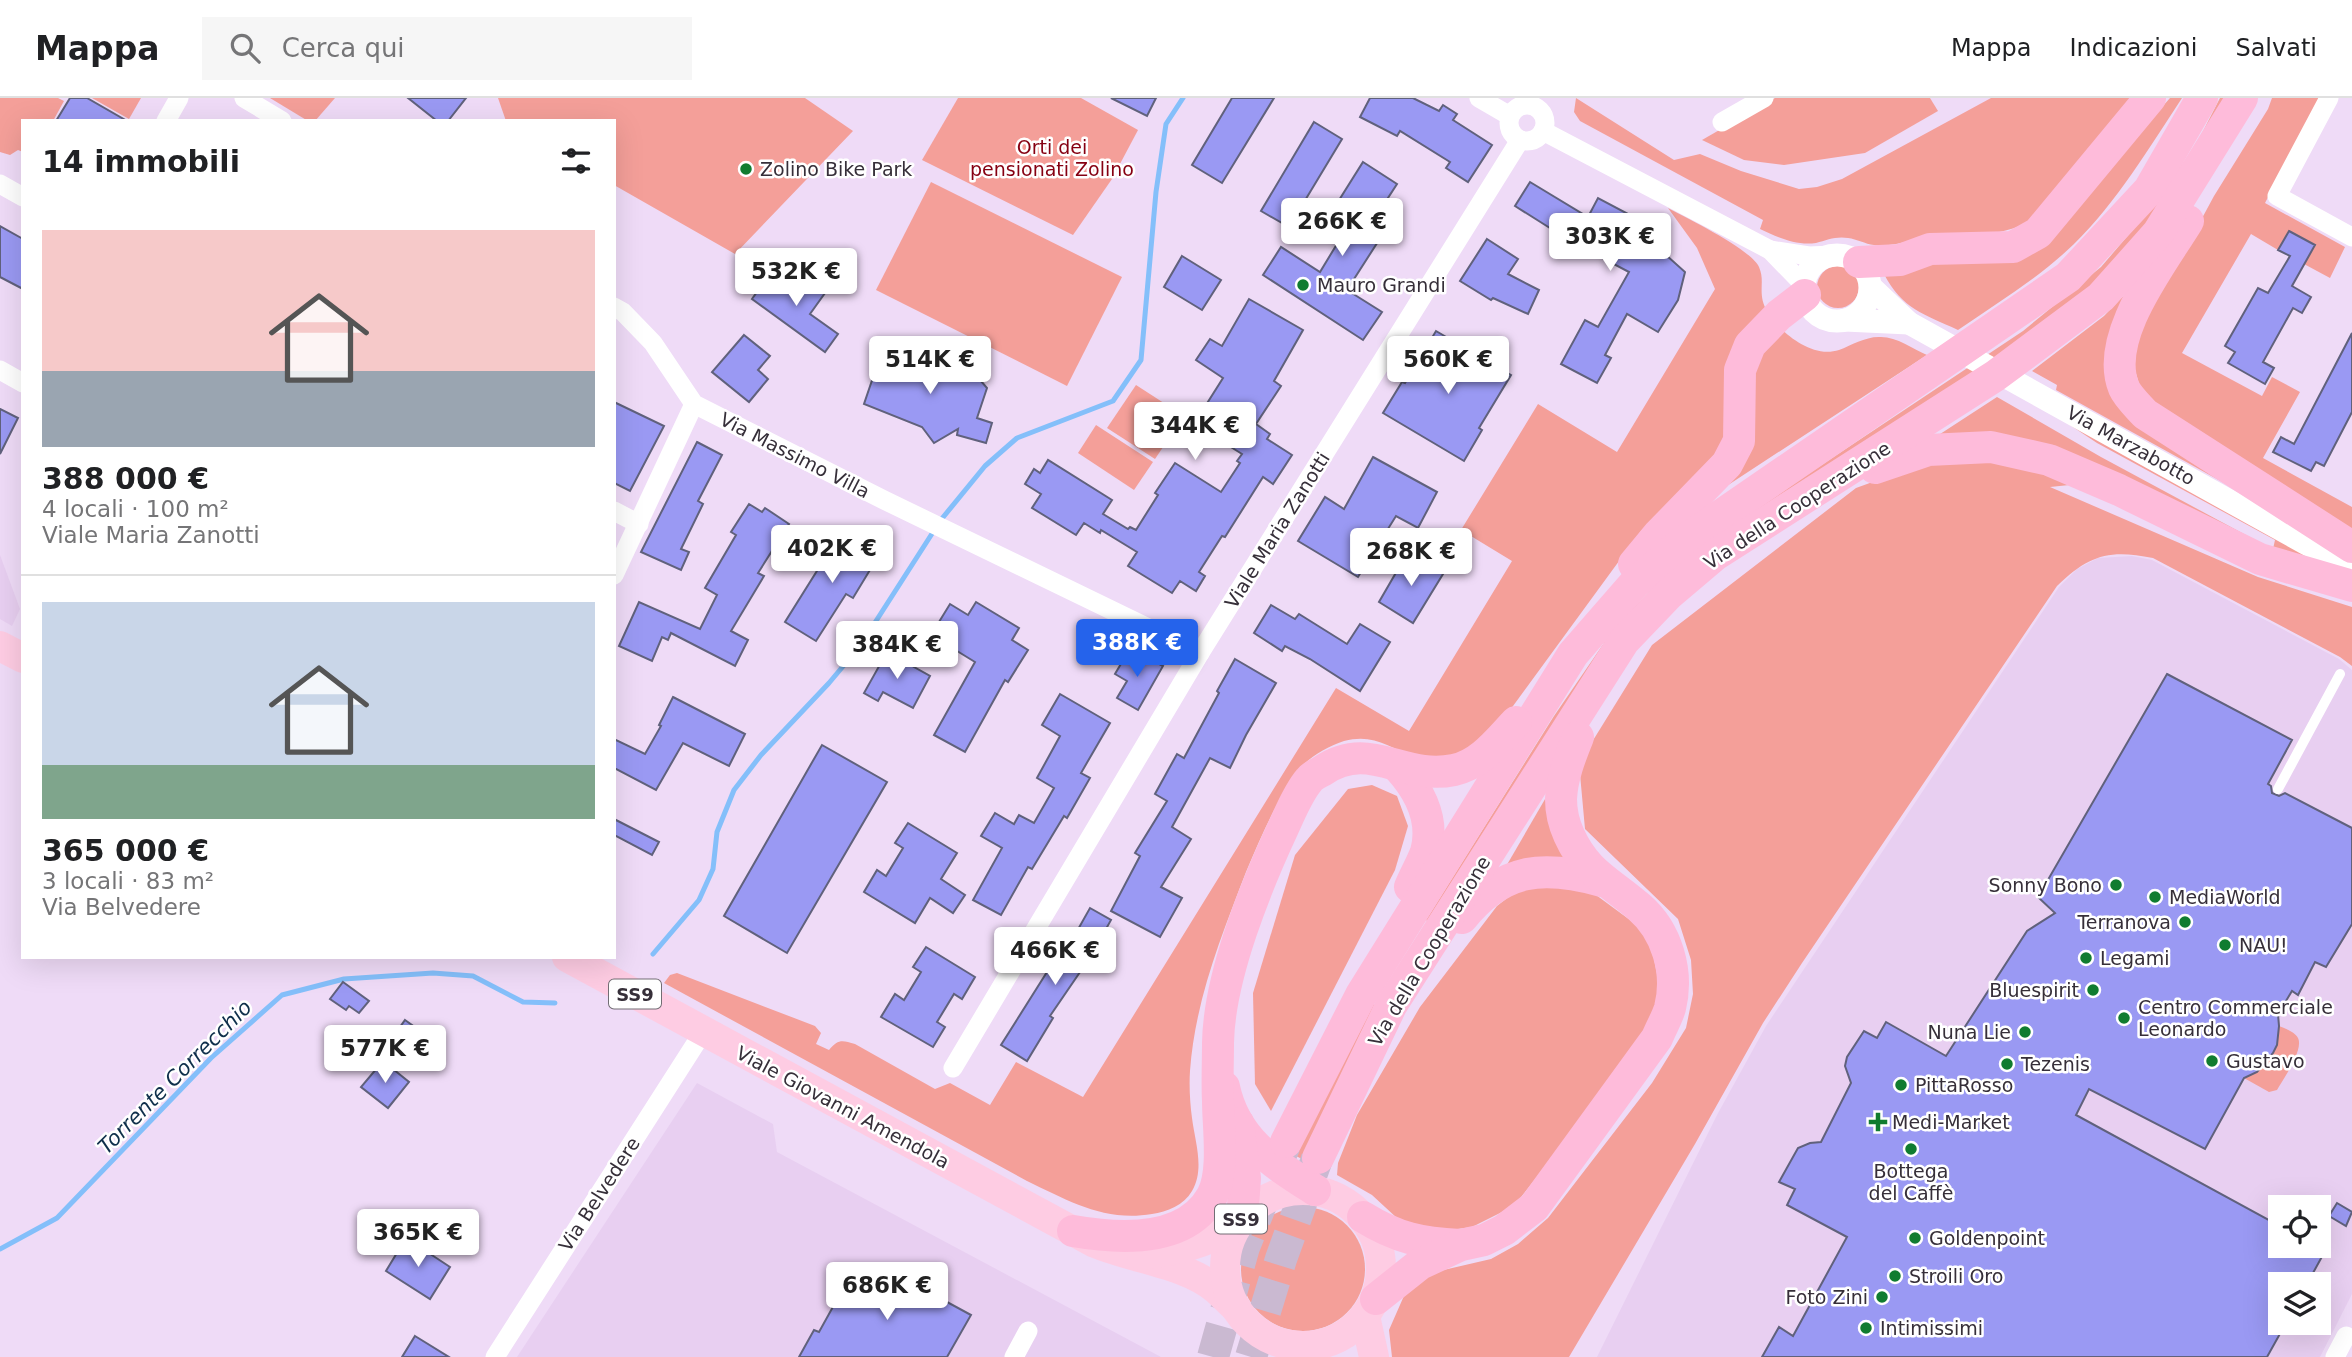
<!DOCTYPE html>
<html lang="it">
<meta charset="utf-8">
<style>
body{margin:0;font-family:"DejaVu Sans",sans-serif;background:#f6f6f6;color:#202124;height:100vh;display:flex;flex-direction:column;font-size:26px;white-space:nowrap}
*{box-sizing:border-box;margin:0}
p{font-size:23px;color:#757577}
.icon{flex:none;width:38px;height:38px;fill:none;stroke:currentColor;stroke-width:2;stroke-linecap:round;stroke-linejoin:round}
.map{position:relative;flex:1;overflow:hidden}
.details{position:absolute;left:21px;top:21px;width:595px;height:840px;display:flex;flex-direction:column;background:#fff;border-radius:0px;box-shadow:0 7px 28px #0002}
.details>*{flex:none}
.buttons{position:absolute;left:2268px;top:1097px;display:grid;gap:14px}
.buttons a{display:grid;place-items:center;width:63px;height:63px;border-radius:0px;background:#fff;box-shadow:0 7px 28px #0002;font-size:35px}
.price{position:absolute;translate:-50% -60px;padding:0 16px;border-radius:7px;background:#fff;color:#222;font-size:23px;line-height:46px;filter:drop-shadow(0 2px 4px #0008)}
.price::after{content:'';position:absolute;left:50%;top:42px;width:21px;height:16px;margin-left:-10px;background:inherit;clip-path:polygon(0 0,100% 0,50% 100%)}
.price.selected{background:#2563eb;color:#fff}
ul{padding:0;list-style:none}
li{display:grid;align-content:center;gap:14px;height:371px;padding:0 21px}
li+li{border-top:2px solid #e0e0e0}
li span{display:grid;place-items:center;height:217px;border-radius:0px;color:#555}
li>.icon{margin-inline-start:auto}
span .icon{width:126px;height:126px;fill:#fffc;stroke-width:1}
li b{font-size:30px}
h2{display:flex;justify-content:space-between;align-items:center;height:84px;padding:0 21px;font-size:30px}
header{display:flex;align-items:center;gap:42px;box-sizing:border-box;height:98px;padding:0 35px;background:#fff;border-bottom:2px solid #e0e0e0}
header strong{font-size:33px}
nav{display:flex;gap:38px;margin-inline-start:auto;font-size:24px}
.search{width:490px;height:63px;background:#f6f6f6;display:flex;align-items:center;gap:18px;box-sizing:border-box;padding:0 24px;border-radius:0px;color:#757577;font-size:26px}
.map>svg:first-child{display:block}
.built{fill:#e8cff1;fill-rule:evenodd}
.green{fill:#f49f99}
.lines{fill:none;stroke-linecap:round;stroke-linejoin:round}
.stream{stroke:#84bffa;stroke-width:5}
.building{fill:#9a99f3;stroke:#60617c;stroke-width:2}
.trunk-tunnel{stroke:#cab9d1;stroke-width:32;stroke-dasharray:32 16;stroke-linecap:butt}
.service{stroke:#fff;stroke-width:10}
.minor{stroke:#fff;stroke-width:19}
.tertiary{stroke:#fff;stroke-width:23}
.primary{stroke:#fecce3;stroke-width:30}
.trunk{stroke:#febbda;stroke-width:32}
.poi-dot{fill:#107c30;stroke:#fff;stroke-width:2.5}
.labels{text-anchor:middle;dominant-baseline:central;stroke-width:5;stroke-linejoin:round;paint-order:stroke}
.shield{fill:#fff;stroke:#726d74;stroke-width:2}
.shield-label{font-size:18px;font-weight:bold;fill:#362f39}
.park-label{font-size:19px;fill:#860012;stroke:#fff}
.poi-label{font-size:19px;fill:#362f39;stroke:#fff;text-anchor:start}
.street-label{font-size:19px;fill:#362f39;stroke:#fff}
.water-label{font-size:21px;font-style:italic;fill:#0f2f4b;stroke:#fff}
</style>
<header>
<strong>Mappa</strong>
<div class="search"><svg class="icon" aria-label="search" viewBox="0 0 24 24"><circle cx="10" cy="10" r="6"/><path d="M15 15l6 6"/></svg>Cerca qui</div>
<nav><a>Mappa</a><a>Indicazioni</a><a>Salvati</a></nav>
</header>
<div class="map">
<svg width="2352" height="1259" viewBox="0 0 2352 1259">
<rect width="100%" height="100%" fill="#efdbf7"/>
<!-- built -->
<g class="built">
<path d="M0 457 20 511 12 528 0 521Z"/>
<path d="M2132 458 2152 462 2339 561 2352 572V1196L2320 1259H1597L1717 1017 1766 928 2059 489 2077 471 2098 460ZM2280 1110H2319V1148H2280ZM2280 1186H2319V1225H2280Z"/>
<path d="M697 985 773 1026 777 1054 1161 1259H517Z"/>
</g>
<!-- green -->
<g class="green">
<path d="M0 0H58L64 3 53 23H23V54L18 52 10 57 0 54Z"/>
<path d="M92 0H141L129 21Z"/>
<path d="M270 0H335L315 23H308Z"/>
<path d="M498 0H805L853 33 735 156 614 87V23H506Z"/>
<path d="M958 0H1081L1138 32 1112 81 1073 137 922 62Z"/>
<path d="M1576 0 1674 62 1700 56 1741 73 1799 91 1817 89 1842 81 1991 0H2135L2027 125C1989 142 1951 137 1911 143 1898 145 1887 149 1874 147 1865 146 1857 141 1848 140 1836 138 1827 142 1816 145 1796 148 1777 139 1760 131L1763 122 1580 23 1574 14Z"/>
<path d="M1775 0H1930L1938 13 1865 55 1784 67 1744 62 1702 42Z"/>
<path d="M2170 0H2182C2149 50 2117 104 2074 146 2039 180 1997 205 1958 232 1924 216 1902 211 1884 176L2046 141Z"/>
<path d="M2220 0H2229L2162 111 2107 175 2029 240 1711 450 1433 827 1426 822 1554 618 1615 529 1655 488 1706 444 2023 233 2101 169 2155 106 2197 45Z"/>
<path d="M2272 0H2319L2265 105 2345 149 2330 180 2304 166 2314 146 2289 133 2278 152 2251 136 2182 255 2262 298 2272 279 2300 294 2263 360 2352 409V433L2144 302 2131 259 2138 230 2173 174 2214 98 2268 11Z"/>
<path d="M931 84 1122 179 1067 288 876 192Z"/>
<path d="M1668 110C1687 120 1752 152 1759 169 1766 185 1756 195 1768 215L1719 355 1641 433 1505 619 1457 660C1444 660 1426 663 1414 659 1389 649 1373 635 1344 643 1327 649 1311 658 1299 671 1293 677 1289 686 1285 693 1269 719 1258 746 1246 774 1221 839 1195 903 1190 973 1189 988 1190 1005 1192 1020 1195 1044 1205 1071 1192 1093 1184 1107 1167 1114 1152 1116 1104 1124 1069 1103 1027 1083L664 885 670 877 677 875 815 928 821 935 816 946 829 952C838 941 842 942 855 946L935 991 950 985 990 1007 1016 964 1083 999 1336 590 1409 633 1512 463 1461 432 1538 306 1617 354 1715 191 1697 150Z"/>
<circle cx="1838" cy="189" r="21"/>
<path d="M2137 184 2107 277 2302 428 2056 292 2057 287 2032 273 2104 218Z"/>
<path d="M1780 230C1795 244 1817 259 1839 252 1852 247 1866 238 1881 239 1897 239 1913 251 1927 257L1719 393 1756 262Z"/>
<path d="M1136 287 1184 318 1155 361 1107 330Z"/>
<path d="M1997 299 2101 359 2255 442 1934 340Z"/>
<path d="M2040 307 2333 468 2273 451 2275 442 2097 345Z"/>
<path d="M1096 327 1153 364 1134 392 1078 355Z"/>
<path d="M1990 360 2079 386 2050 389 2258 479 2352 509V568L2340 559 2153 460C2109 451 2089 457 2057 488L1802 865 1763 925 1695 1046 1569 1259H1392L1389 1232 1407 1191 1435 1174 1491 1161 1518 1146 1548 1120 1652 985 1686 930 1693 896 1691 862 1678 821 1585 731 1579 665 1652 547 1856 390 1925 365Z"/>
<path d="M1372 687 1397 698 1408 728 1395 772 1271 1013 1255 986 1253 895 1295 757 1348 691Z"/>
<path d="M1548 696 1576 768 1501 777Z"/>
<path d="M1553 785 1596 797 1649 836 1660 891 1649 928 1602 996 1514 1108 1472 1129 1435 1134 1411 1133 1372 1097 1337 1077 1338 1065 1357 1017 1420 909 1497 808 1520 790Z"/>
<path d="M1371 905 1381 911 1304 1062 1294 1057 1304 1029Z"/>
<path d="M2279 928C2286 931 2295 934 2298 940 2304 951 2283 982 2277 992L2269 994 2244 980C2268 969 2276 954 2279 928Z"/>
<circle cx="1303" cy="1171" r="62"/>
</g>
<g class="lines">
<!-- stream -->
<g class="stream">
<path d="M940 423 985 368 1017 340 1113 303 1141 262 1156 94 1166 26 1183 0"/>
<path d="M653 856 699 802 713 771 717 734 734 692 761 657 829 585 860 548 935 431"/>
<path d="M0 1151 57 1120 211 960 282 897 344 881 433 875 473 878 523 904 555 905"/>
</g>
</g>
<!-- building -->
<g class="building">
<path d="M70 0H87L127 23H56Z"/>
<path d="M408 0H466L448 23H437Z"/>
<path d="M1111 0H1156L1147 18Z"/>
<path d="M1232 0H1274L1222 85 1192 67Z"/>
<path d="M1370 0H1413L1439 13 1443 7 1457 16 1453 22 1492 47 1468 84 1446 70 1450 64 1400 33 1397 38 1360 19Z"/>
<path d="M1314 24 1342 41 1289 129 1261 113Z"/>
<path d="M1363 64 1397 86 1375 120 1388 128 1347 192 1382 214 1363 242 1263 177 1281 149 1320 174 1354 118 1336 107Z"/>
<path d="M1530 84 1588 119 1598 100 1630 117 1628 123 1685 174 1678 202 1658 234 1627 216 1605 257 1611 260 1597 285 1561 266 1585 222 1598 229 1629 174 1572 144 1515 108Z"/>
<path d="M0 128 23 141V191L0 179Z"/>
<path d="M2289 133 2315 147 2292 188 2311 199 2302 215 2293 210 2263 264 2274 270 2265 286 2228 265 2235 254 2225 248 2258 190 2268 195 2290 158 2278 152Z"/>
<path d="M1487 141 1518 161 1508 176 1539 192 1528 216 1493 200 1491 202 1460 183Z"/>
<path d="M1182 158 1221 182 1202 212 1164 189Z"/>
<path d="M771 174 791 188 799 177 825 195 810 216 838 236 825 254 752 201Z"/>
<path d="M1249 201 1303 232 1274 283 1281 288 1256 326 1270 336 1267 341 1292 357 1273 386 1263 379 1225 439 1222 438 1199 474 1205 478 1196 493 1180 483 1172 495 1128 468 1137 454 1101 432 1100 435 1084 425 1076 437 1032 410 1041 396 1025 386 1034 371 1040 375 1048 362 1112 402 1103 416 1128 431 1130 429 1136 432 1158 397 1155 395 1175 365 1221 394 1240 365 1237 363 1242 356 1194 326 1223 280 1196 262 1210 241 1222 248Z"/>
<path d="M1436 233 1511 277 1479 330 1482 332 1464 363 1383 315 1402 284 1405 285Z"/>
<path d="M2352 235V314L2324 368 2316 364 2311 373 2273 354 2281 339 2294 346Z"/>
<path d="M744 237 770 258 758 272 768 281 749 304 712 274Z"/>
<path d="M883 250 925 268 932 263 939 270 950 261 969 269 987 290 977 320 992 325 986 345 957 337 958 331 934 345 922 329 864 306Z"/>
<path d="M614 304 664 328 630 393 614 385Z"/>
<path d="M0 311 18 320 0 356Z"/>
<path d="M697 344 722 357 698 403 703 406 681 451 689 454 681 472 641 454Z"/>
<path d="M1373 359 1437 394 1418 430 1396 418 1358 479 1298 443 1325 399 1344 411Z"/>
<path d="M749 406 762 414 765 410 789 426 758 475 764 478 731 533 748 542 735 568 671 535 668 542 662 539 652 563 619 548 639 504 700 531 717 497 705 490 736 437 731 434Z"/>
<path d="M842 433 879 457 853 500 846 496 816 543 785 524Z"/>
<path d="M1408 454 1443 476 1413 525 1379 504Z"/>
<path d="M976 504 1019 530 1012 542 1028 552 1008 584 1005 582 965 654 934 637 975 564 931 537 950 506 968 517Z"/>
<path d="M1271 507 1295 521 1299 516 1347 546 1360 526 1390 544 1360 593 1310 561 1285 548 1282 553 1254 535Z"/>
<path d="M887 554 930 578 913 610 883 594 878 603 864 595Z"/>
<path d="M1128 554 1139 560 1141 556 1163 568 1138 612 1117 600 1127 583 1115 576Z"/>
<path d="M1235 561 1276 585 1246 637 1230 670 1210 660 1172 729 1191 741 1161 789 1182 800 1160 839 1111 813 1140 758 1135 755 1167 703 1155 696 1177 656 1184 660 1219 595 1217 593Z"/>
<path d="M2167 576 2292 642 2268 686 2271 688 2272 695 2279 698 2285 695 2352 730V826L2326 869 2315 864 2298 897 2292 893 2278 916 2279 928 2277 947 2273 955 2257 974 2244 980 2205 1051 2089 991 2076 1017 2280 1128V1148H2317L2325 1153 2307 1186H2280V1225H2286L2267 1259H1762L1779 1229 1793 1238 1847 1139 1787 1107 1795 1091 1779 1084 1798 1050 1810 1045 1821 1044 1851 985 1845 968 1847 959 1864 933 1877 940 1886 924 1946 958 2027 833 2055 815 2038 799Z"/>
<path d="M1060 596 1110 625 1081 675 1090 680 1067 720 1064 718 1032 771 1028 769 1001 817 973 802 1002 750 981 738 995 715 1014 726 1019 717 1034 725 1054 690 1037 680 1060 638 1042 627Z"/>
<path d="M673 599 745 636 729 668 683 645 656 692 614 670V641L645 656 661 628 659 627Z"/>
<path d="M822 647 887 684 787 855 724 818Z"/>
<path d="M614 721 659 744 652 757 614 737Z"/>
<path d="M908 725 957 755 941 781 965 797 953 815 930 800 915 825 864 794 877 772 886 778 903 750 895 745Z"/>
<path d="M1090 810 1111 822 1091 858 1050 918 1053 920 1027 963 1001 947 1059 855 1063 858Z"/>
<path d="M926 849 975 879 962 901 954 896 937 924 945 929 933 949 881 919 895 896 904 902 921 874 913 869Z"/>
<path d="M343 884 369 903 359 915 349 908 346 912 330 901Z"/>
<path d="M405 922 433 942 422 958 393 939Z"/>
<path d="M383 963 409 984 388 1010 361 989Z"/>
<path d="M2337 1105 2352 1114 2346 1128 2329 1118Z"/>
<path d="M406 1140 450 1169 430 1201 386 1173Z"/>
<path d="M854 1171 885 1188 892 1174 971 1217 947 1259H799L814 1232 819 1234Z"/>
<path d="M415 1238 449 1259H402Z"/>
</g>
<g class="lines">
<!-- trunk-tunnel -->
<g class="trunk-tunnel">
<path d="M1213 1259 1244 1149 1286 1044"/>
<path d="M1251 1259 1281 1161 1317 1061"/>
</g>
<!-- service -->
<path class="service" d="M2278 691 2340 576"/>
<!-- minor -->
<g class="minor">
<path d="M244 0 282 23"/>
<path d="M1479 0 1510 18"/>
<path d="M2329 0 2277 98 2352 139"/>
<circle cx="1527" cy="25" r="18"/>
<path d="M166 23 179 0"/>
<path d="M1722 24 1764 0"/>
<path d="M1543 33 1770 152 1804 187"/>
<path d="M0 86 23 99"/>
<path d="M1770 152 1809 158 1833 157"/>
<path d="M614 209 623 214 653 245 694 306 884 402 1200 555"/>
<path d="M0 272 23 285"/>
<path d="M614 413 639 426"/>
<path d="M614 477 694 306"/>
<path d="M953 970 1200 555 1520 42"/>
<path d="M495 1259 703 934"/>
<path d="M1014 1259 1028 1233"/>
<path d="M2335 1259 2346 1238"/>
</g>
<!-- tertiary -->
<g class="tertiary">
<circle cx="1837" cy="190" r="33"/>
<path d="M1871 189 1909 225 2352 471"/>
<path d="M1845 222 1909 225"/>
</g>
<!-- primary -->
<g class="primary">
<path d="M0 548 23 560"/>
<path d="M567 859 1095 1145C1133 1161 1184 1165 1216 1191 1223 1197 1229 1204 1236 1210"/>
<circle cx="1303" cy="1170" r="78"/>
<path d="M1142 1157C1179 1153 1203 1145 1236 1129"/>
<path d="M1365 1218 1374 1259"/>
</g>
<!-- trunk -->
<g class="trunk">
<path d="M2188 123C2162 166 2103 239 2124 290 2128 299 2138 308 2145 316L2352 449"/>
<path d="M1859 164 1900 162 1930 151 2013 149 2038 135 2150 0"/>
<path d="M1875 370 1928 352 1991 349 2049 362 2119 392 2260 461 2352 488"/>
<path d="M1634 466 1658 437 1727 366 1739 343 1740 272 1750 247 1779 217 1805 197"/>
<path d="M1398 669C1419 692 1435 721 1426 754 1422 765 1415 777 1410 789"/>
<path d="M1462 820C1503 769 1544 767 1602 783"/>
<path d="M1224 989C1235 1042 1273 1065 1315 1092"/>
<path d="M1238 1025 1245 1080 1242 1121"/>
<path d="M1286 1044 1361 897 1573 556 1634 486 1685 442 2068 179 2149 92 2202 0"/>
<path d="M1318 1060 1391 908 1624 543 1669 496 1715 457 1995 278 2101 199 2158 135 2242 0"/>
<path d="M1363 1119C1397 1140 1421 1145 1460 1147"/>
<path d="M1073 1133C1119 1141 1186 1145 1212 1098 1225 1074 1218 1029 1218 1003 1217 984 1218 964 1218 945 1219 879 1256 788 1284 728 1291 713 1298 695 1309 682 1312 678 1318 675 1322 673 1370 640 1402 683 1454 672 1481 666 1498 643 1516 624"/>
<path d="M1376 1201 1420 1166 1461 1147 1484 1142 1504 1132 1534 1109 1657 940C1661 930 1667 920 1670 910 1679 874 1667 833 1639 809 1609 783 1586 775 1569 737 1564 726 1561 713 1561 701 1562 679 1570 659 1578 639"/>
</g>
</g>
<!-- markers -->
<g class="poi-dot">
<circle cx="746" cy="71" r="7"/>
<circle cx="1303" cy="187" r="7"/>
<circle cx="2116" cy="787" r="7"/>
<circle cx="2155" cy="799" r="7"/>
<circle cx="2185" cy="824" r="7"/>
<circle cx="2225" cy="847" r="7"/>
<circle cx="2086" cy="860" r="7"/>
<circle cx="2093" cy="892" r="7"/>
<circle cx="2124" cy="920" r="7"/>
<circle cx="2025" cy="934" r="7"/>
<circle cx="2212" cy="963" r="7"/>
<circle cx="2007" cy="966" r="7"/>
<circle cx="1901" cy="987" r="7"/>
<path d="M1874.5 1013.5h7v7h7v7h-7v7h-7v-7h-7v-7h7z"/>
<circle cx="1911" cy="1051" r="7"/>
<circle cx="1915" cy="1140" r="7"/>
<circle cx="1895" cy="1178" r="7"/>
<circle cx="1882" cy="1199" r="7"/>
<circle cx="1866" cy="1230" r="7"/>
</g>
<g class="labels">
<!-- shield labels -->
<g class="shield">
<rect x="609" y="881.5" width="52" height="29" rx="5"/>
<rect x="1215" y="1106.5" width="52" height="29" rx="5"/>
</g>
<g class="shield-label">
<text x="635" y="896">SS9</text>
<text x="1241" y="1121">SS9</text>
</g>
<!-- park labels -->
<g class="park-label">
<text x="1052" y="49">Orti dei<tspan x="1052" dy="22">pensionati Zolino</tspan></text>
</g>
<!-- poi labels -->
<g class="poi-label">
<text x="760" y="71">Zolino Bike Park</text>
<text x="1317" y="187">Mauro Grandi</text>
<text x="2102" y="787" text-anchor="end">Sonny Bono</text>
<text x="2169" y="799">MediaWorld</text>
<text x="2171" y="824" text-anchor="end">Terranova</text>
<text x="2239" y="847">NAU!</text>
<text x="2100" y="860">Legami</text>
<text x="2079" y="892" text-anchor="end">Bluespirit</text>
<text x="2138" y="909">Centro Commerciale<tspan x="2138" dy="22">Leonardo</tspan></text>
<text x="2011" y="934" text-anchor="end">Nuna Lie</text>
<text x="2226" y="963">Gustavo</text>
<text x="2021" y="966">Tezenis</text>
<text x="1915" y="987">PittaRosso</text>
<text x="1892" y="1024">Medi-Market</text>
<text x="1911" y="1073" text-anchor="middle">Bottega<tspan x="1911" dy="22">del Caffè</tspan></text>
<text x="1929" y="1140">Goldenpoint</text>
<text x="1909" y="1178">Stroili Oro</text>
<text x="1868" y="1199" text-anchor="end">Foto Zini</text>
<text x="1880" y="1230">Intimissimi</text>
</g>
<!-- street labels -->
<g class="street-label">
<text transform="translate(2131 347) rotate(29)">Via Marzabotto</text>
<text transform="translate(795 357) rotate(27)">Via Massimo Villa</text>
<text transform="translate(1797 407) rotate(-33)">Via della Cooperazione</text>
<text transform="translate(1277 432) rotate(-58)">Viale Maria Zanotti</text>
<text transform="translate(1429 853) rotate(-59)">Via della Cooperazione</text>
<text transform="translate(843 1009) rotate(28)">Viale Giovanni Amendola</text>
<text transform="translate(599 1096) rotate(-57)">Via Belvedere</text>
</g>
<!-- water labels -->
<g class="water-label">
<text transform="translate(175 979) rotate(-45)">Torrente Correcchio</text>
</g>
</g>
</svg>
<div class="buttons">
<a><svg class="icon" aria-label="locate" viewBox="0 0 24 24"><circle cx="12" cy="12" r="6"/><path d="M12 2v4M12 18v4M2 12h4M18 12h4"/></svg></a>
<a><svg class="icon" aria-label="layers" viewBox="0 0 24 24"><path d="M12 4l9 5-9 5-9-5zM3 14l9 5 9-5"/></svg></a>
</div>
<b class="price" style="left:1342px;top:160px">266K €</b>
<b class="price" style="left:1610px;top:175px">303K €</b>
<b class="price" style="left:796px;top:210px">532K €</b>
<b class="price" style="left:930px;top:298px">514K €</b>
<b class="price" style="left:1448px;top:298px">560K €</b>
<b class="price" style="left:1195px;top:364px">344K €</b>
<b class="price" style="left:832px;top:487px">402K €</b>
<b class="price" style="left:1411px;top:490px">268K €</b>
<b class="price selected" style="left:1137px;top:581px">388K €</b>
<b class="price" style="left:897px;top:583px">384K €</b>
<b class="price" style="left:1055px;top:889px">466K €</b>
<b class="price" style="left:385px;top:987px">577K €</b>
<b class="price" style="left:418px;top:1171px">365K €</b>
<b class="price" style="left:887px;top:1224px">686K €</b>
<section class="details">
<h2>14 immobili<svg class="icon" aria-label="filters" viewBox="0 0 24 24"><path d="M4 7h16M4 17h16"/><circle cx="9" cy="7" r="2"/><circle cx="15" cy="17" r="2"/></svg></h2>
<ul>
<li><span style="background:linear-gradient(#f6c9c9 65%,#9aa5b1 0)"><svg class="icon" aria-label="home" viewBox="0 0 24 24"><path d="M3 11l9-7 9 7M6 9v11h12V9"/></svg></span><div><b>388 000 €</b><p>4 locali · 100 m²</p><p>Viale Maria Zanotti</p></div></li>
<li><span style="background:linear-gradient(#c9d6e8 75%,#7fa58c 0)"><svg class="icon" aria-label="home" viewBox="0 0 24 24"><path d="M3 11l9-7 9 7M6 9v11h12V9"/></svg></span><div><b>365 000 €</b><p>3 locali · 83 m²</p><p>Via Belvedere</p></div></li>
</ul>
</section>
</div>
